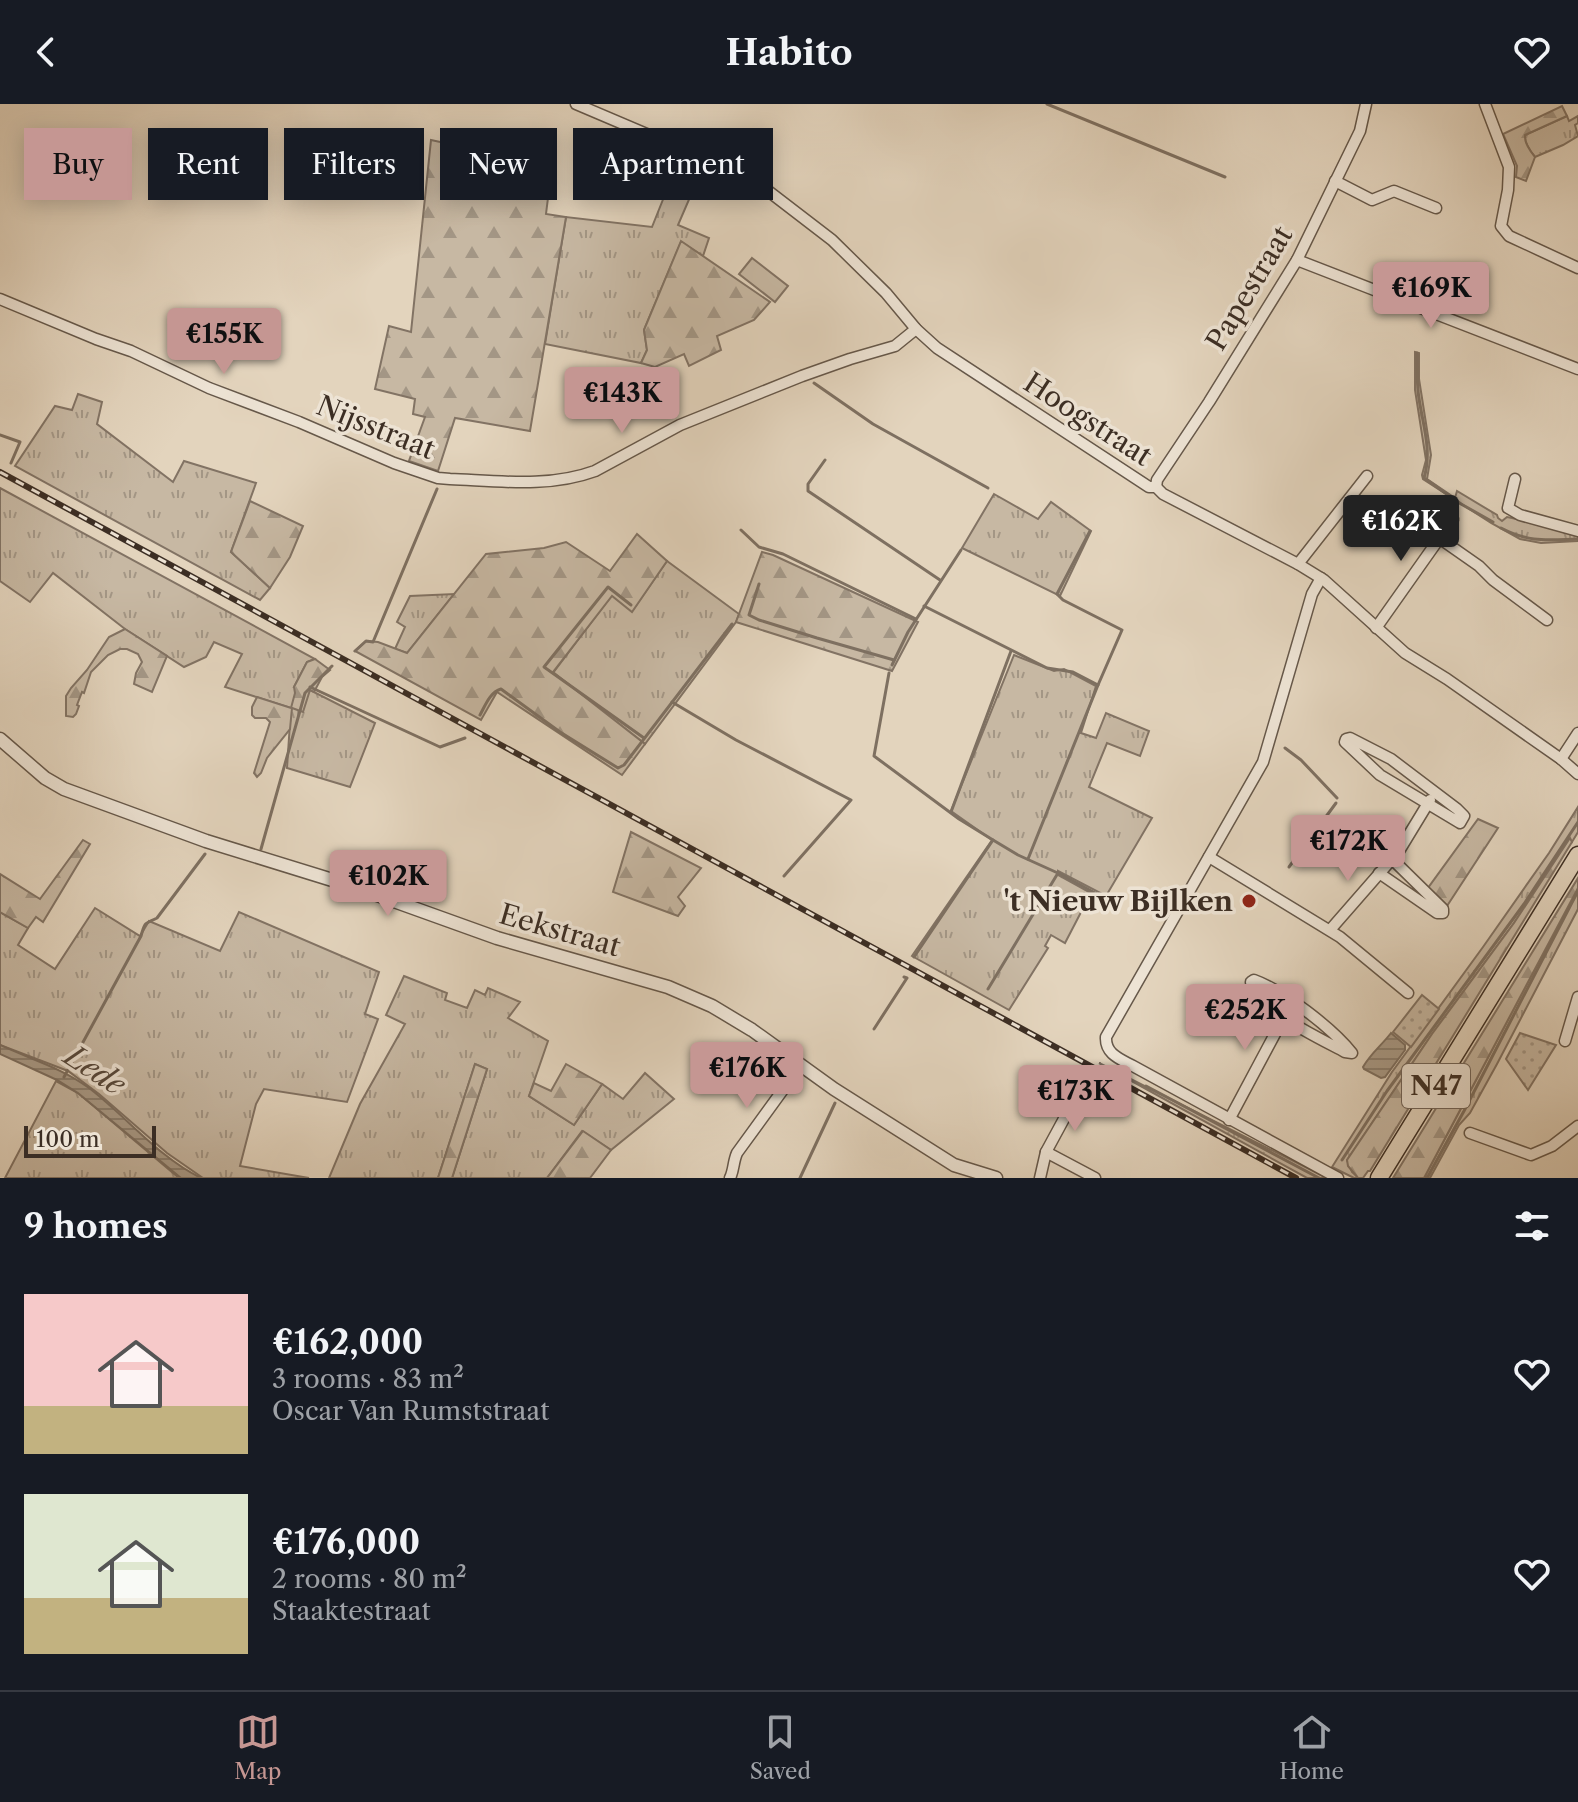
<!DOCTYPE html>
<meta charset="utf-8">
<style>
body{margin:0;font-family:"Libre Caslon Text",serif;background:#20242c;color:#f1f3f6;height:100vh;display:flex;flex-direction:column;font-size:30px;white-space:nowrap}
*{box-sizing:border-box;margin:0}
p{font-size:26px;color:#9ea1a6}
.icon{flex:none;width:44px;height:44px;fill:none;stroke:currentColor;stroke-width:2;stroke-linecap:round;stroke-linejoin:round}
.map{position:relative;height:1074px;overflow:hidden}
.drawer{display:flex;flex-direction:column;background:#171b24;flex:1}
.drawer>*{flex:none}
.top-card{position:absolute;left:24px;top:24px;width:800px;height:72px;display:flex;gap:16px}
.scale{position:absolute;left:24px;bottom:20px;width:132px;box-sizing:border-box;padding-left:8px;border:4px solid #3c2e24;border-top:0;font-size:22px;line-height:28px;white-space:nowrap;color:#3c2e24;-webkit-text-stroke:6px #ede3d4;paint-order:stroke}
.price{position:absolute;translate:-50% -68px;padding:0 18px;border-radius:8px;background:#c59692;color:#111;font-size:26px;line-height:52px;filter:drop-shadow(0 2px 4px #0008)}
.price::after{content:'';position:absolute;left:50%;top:48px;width:24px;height:18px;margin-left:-12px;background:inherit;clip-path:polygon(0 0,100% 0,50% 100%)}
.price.current{background:#222;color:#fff}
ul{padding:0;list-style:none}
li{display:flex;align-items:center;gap:24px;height:200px;padding:0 24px}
li span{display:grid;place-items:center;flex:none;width:224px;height:160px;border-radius:0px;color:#555}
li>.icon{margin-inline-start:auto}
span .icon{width:96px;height:96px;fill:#fffc;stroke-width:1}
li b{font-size:34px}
h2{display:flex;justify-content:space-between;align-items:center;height:96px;padding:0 24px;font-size:34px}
.pill{padding:0 28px;border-radius:0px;background:#171b24;box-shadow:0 4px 20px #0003;font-size:28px;line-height:72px}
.pill.current{background:#c59692;color:#111}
header{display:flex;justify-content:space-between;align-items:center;height:104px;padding:0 24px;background:#171b24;font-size:36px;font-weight:800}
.tab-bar{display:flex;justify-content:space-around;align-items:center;height:112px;border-top:2px solid #363941;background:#171b24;font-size:22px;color:#9ea1a6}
.tab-bar a{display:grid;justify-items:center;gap:4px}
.tab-bar .current{color:#c59692}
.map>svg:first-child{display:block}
.grass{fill:url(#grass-tufts);stroke:#827364;stroke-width:2}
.forest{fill:url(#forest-firs);stroke:#827364;stroke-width:2}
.park{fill:url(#park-dots);stroke:#827364;stroke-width:2}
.pitch{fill:#c7b8a3;stroke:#827364;stroke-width:2}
.water{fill:url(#water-rules);stroke:#7e7061;stroke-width:2}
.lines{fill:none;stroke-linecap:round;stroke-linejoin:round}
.stream{stroke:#7e7061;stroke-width:3}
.minor-casing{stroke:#66584a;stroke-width:13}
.tertiary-casing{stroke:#66584a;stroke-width:15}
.primary-casing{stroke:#3c2e24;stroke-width:19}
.minor{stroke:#ede3d4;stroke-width:10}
.tertiary{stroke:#ede3d4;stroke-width:12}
.primary{stroke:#e3d4bd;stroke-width:16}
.rail-casing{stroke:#3c2e24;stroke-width:6}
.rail{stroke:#ede3d4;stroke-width:3;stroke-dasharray:9;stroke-linecap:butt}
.poi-dot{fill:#8f2418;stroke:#ede3d4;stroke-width:3}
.labels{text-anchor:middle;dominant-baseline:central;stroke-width:7;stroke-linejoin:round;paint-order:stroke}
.shield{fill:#ede3d4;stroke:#716459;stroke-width:2}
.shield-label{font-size:26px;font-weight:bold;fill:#3c2e24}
.street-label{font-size:28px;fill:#3c2e24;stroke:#ede3d4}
.poi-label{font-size:28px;font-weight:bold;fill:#3c2e24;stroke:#ede3d4;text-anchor:end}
.water-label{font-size:30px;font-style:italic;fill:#584a3d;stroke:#ede3d4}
</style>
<header><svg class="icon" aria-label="back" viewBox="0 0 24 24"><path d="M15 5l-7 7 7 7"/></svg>Habito<svg class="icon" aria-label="heart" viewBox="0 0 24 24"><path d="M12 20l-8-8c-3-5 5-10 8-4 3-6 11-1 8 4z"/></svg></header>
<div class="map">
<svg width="1578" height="1074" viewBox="0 0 1578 1074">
<defs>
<pattern id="grass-tufts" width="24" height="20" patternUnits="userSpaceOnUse" patternTransform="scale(2)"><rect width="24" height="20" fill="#c7b8a3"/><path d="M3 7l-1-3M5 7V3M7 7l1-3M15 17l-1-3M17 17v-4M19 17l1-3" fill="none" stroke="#a39685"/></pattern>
<pattern id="forest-firs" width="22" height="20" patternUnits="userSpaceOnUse" patternTransform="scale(2)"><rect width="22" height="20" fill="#c7b8a3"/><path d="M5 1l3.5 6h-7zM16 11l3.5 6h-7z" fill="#a39685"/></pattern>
<pattern id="park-dots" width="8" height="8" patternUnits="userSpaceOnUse" patternTransform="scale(2)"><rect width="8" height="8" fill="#c7b8a3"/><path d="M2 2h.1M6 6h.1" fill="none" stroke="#a39685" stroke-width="1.8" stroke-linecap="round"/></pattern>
<pattern id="water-rules" width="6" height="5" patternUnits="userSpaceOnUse" patternTransform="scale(2)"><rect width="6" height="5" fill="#aa9c89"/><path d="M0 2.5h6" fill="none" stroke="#8c8070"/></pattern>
</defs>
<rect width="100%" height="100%" fill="#e3d4bd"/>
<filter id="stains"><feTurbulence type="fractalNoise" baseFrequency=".0025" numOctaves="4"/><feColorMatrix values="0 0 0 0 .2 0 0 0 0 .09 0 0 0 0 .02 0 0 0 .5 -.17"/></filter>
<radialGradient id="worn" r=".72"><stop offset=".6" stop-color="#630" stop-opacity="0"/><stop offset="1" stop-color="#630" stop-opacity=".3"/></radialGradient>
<!-- grass -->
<g class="grass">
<path d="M1567 12 1569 17 1578 12V19L1575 21 1578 32 1563 41 1535 53C1530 47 1524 39 1525 31Z"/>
<path d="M680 53 703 63 678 121 709 134 703 152 681 138 644 226 647 246 641 259 545 240 566 113 652 123Z"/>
<path d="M1415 248 1419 249V275L1431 351 1427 375 1455 394 1457 387 1497 411 1498 414 1502 417 1507 413 1512 414 1578 430V437L1541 439 1520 435 1491 419 1423 375 1422 371 1426 356 1415 286Z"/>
<path d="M78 290 102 298 97 320 173 378 184 357 256 379 231 448 270 484 260 496 15 362 55 302 72 306Z"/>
<path d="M0 384 315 555 307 558 294 583 310 586 375 619 350 683 287 664 291 604 225 583 242 550 214 538 206 553 184 563 125 525 53 469 30 498 0 477Z"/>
<path d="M994 390 1038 415 1051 398 1091 427 1060 492 962 444Z"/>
<path d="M667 457 739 510 736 518 645 640 553 569 612 491 632 507Z"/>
<path d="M454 490 407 549 395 545 405 523 397 518 410 492Z"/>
<path d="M1014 551 1054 567 1064 565 1096 582 1081 629 1096 634 1106 609 1149 627 1140 652 1107 639 1089 683 1152 714 1106 792 1058 767V771L1091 789 1065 839 1051 831 1045 842 1048 844 1009 906 912 852 992 736 951 707Z"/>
<path d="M1578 703V728L1572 738 1569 735 1514 819 1432 930 1347 1056 1352 1068 1359 1074H1354L1332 1063 1392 968 1483 843 1549 749Z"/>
<path d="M1578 784V805L1497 960 1470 1009 1459 1021 1430 1074H1424Z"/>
<path d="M95 804 140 832 149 817 220 847 239 808 379 868 365 910 378 915 347 998 264 985 256 1000 240 1062 309 1074H203L167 1049 99 990 68 967 0 941V808L28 824 18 841 55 865Z"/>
<path d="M404 872 447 889 445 896 467 904 475 886 485 891 488 884 520 898 508 914 548 937 529 992 574 1021 602 980 623 995 645 969 674 995 611 1046 582 1027 547 1074H452L487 965 475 960 438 1074H329L360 1000 405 920 386 911Z"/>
<path d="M1099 959 1327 1074H1307Z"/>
<path d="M56 977 78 989 179 1074H5Z"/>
</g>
<!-- forest -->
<g class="forest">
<path d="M1562 2 1567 12 1525 31C1524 39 1530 47 1535 53L1526 77 1516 73 1517 62 1503 30Z"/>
<path d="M431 36 552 62 546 110 566 113 530 327 455 314 438 367 409 357 425 313 413 310 415 295 375 285 389 222 411 228Z"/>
<path d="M681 137 770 198 754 216 717 232 721 246 689 262 684 250 655 263 641 259 647 246 644 226Z"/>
<path d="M250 397 303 422 290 453 270 484 231 448Z"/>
<path d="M637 430 667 457 632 508 612 492 553 568 645 640 622 671 497 588 481 616 355 547 366 537 378 538 407 549 486 450 544 444 566 438 610 467Z"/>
<path d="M762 448 773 451 918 518 892 567 736 518Z"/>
<path d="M125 525 167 552 152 588 134 580 136 569 142 558 138 550 127 545H120L108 551 91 568 84 589 82 588 77 601 79 602 76 610 73 613 66 612V592L71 584 87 566 109 533Z"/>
<path d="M315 555 330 566 322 573 314 588 310 586 303 608 292 604 290 625 267 654 261 669 257 673 254 669 270 618 266 614H255L252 611V603L257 593 291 604 295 589 294 583 307 558Z"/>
<path d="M1478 715 1498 724 1447 802 1428 784Z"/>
<path d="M631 728 701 764 678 793 685 802 678 812 613 788Z"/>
<path d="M1570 734 1572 738 1370 1067H1368L1363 1074H1358L1348 1062 1347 1056 1432 930 1514 819Z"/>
<path d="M83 736 90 740 43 818 36 813 28 824 0 808V770L40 795Z"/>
<path d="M1578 774V784L1424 1074H1393Z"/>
<path d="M475 960 487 965 452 1074H438Z"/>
<path d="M566 960 602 980 574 1021 529 992 534 979 551 987Z"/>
<path d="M583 1027 611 1046 590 1074H547Z"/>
</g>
<!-- park -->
<g class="park">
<path d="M1422 891 1439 905 1411 943 1393 928Z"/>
<path d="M1520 929 1556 941 1528 986 1506 955Z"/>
</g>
<!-- pitch -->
<path class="pitch" d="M752 154 788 182 775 198 739 170Z"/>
<!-- water -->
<g class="water">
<path d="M1391 929 1405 941V946L1385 973 1381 974 1364 965 1363 963C1371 949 1382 941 1391 929Z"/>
<path d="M0 941C30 955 62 964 89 984 127 1013 158 1053 201 1074H181L78 989 57 976 0 950Z"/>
</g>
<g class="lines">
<!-- stream -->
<g class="stream">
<path d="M1047 0 1225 73"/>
<path d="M1417 249C1417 261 1417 274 1418 287 1421 316 1433 344 1424 374L1461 400 1493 418"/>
<path d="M814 279 873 320 988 384"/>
<path d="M0 331 20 338 11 359"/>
<path d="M825 356 808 380V387L940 476"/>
<path d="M1501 424C1530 439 1546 436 1578 435"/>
<path d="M741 426 759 443 783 450 916 515"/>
<path d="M759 480 749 511 759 516 817 534 894 556"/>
<path d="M631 501 608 483 544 563 644 634"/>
<path d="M924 502 1047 564 1073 568 1098 581 1122 526 1063 496 1057 490 1090 427"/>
<path d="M355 547 366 537 373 538 437 385"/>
<path d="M892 561 908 528 961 446"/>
<path d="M889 569 874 652 959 715 993 736 1018 751 1060 770 1097 790"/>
<path d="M310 583 440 643 465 634"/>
<path d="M672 598 736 636 851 696 784 772"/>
<path d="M480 611C485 602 490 588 501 585L560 628 618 664 624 661 732 520"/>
<path d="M1285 644 1301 656 1337 694"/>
<path d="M951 708 1011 547"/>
<path d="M261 745 305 589 332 562"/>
<path d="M1028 755 1098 581"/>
<path d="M1289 763 1336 699"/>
<path d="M914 853 993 736"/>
<path d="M988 885 1058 769"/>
<path d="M874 925 907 874 904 873"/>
<path d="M64 973 141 832C145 817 145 820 157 814L205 750"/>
<path d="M1146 982 1319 1074"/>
<path d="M1342 1056 1387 987 1524 800 1578 718"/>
<path d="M800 1074 835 999"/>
<path d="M1427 1074 1464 1007 1578 787"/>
</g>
<defs>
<g id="minor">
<path d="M576 0 736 68 763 83 832 136 886 189 916 225 937 244 1149 383H1156L1163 390 1298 460 1324 476 1405 549 1447 575 1561 655 1578 670"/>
<path d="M1485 0 1509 63 1508 86 1501 122 1509 132 1578 164"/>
<path d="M1335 77 1372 96 1394 87 1436 104"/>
<path d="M1297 156 1578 265"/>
<path d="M0 195 96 235 131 247 209 284 299 318 394 359 438 374 450 375C498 377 549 384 595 367L680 321 802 272 850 255 895 242 916 225"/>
<path d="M1515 375 1508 404 1520 411 1578 427"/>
<path d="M1156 383 1157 376 1209 298 1297 156 1360 27 1366 0"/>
<path d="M1439 434 1479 462 1493 476 1547 516"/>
<path d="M1298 460 1367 372"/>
<path d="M1321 474 1312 490 1263 658 1106 933C1105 950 1120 955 1133 962L1338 1074"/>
<path d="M1376 524 1453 415"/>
<path d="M1350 634 1391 655 1457 705 1464 712 1460 719 1380 671 1345 638 1346 635Z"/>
<path d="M1561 655 1578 629"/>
<path d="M1209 753 1340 833 1408 889"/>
<path d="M1379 769 1437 809H1443V805L1392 755"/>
<path d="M1330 826 1399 747 1430 696"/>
<path d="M1254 876C1284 887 1332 924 1352 949L1345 948C1323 936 1252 903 1251 878Z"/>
<path d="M1565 937 1578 893"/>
<path d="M1229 1016 1292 898"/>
<path d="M1470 1029 1531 1051 1552 1042 1578 1022"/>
<path d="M1046 1048 1095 1074"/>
<path d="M730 1074C734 1066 733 1058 737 1049L801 961"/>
<path d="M1040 1074 1046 1048 1085 976"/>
</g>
<path id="tertiary" d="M0 635 45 674 64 685 206 737 355 783 497 834 668 883 712 902 752 926 834 985 954 1061 996 1074"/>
<path id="primary" d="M1379 1074 1578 751"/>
</defs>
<!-- minor casing -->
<use href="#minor" class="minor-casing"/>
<!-- tertiary casing -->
<use href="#tertiary" class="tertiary-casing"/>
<!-- primary casing -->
<use href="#primary" class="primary-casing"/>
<!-- minor -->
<use href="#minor" class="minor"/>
<!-- tertiary -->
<use href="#tertiary" class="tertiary"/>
<!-- primary -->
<use href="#primary" class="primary"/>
<defs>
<path id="rail" d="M0 368 1296 1074"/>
</defs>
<!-- rail casing -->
<use href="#rail" class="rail-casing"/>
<!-- rail -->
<use href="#rail" class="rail"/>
</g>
<!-- markers -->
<circle class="poi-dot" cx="1249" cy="797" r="8"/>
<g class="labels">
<!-- shield labels -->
<rect class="shield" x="1402" y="960" width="68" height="44" rx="6"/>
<g class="shield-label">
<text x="1436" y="982">N47</text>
</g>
<!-- street labels -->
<g class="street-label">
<text transform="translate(1249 184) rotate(-59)">Papestraat</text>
<text transform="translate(1088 315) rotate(33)">Hoogstraat</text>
<text transform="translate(376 323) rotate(22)">Nijsstraat</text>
<text transform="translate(560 826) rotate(16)">Eekstraat</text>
</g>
<!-- poi labels -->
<g class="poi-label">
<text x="1233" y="797">'t Nieuw Bijlken</text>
</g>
<!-- water labels -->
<g class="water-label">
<text transform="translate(95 966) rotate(33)">Lede</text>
</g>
</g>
<rect width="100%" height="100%" filter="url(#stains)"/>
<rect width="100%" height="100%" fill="url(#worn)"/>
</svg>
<div class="scale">100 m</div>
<b class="price" style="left:1431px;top:226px">€169K</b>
<b class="price" style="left:224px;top:272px">€155K</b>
<b class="price" style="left:622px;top:331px">€143K</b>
<b class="price current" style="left:1401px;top:459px">€162K</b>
<b class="price" style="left:1348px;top:779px">€172K</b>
<b class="price" style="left:388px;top:814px">€102K</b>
<b class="price" style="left:1245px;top:948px">€252K</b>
<b class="price" style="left:747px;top:1006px">€176K</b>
<b class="price" style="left:1075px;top:1029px">€173K</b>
<div class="top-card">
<a class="pill current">Buy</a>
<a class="pill">Rent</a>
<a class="pill">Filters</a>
<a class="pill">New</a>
<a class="pill">Apartment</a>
</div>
</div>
<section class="drawer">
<h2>9 homes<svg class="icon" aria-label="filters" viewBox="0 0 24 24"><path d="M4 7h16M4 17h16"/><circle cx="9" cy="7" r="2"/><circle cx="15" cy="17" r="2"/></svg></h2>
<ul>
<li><span style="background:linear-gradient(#f6c9c9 70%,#c2b280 0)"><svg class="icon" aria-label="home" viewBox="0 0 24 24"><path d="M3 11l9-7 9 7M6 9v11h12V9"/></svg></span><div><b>€162,000</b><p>3 rooms · 83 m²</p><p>Oscar Van Rumststraat</p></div><svg class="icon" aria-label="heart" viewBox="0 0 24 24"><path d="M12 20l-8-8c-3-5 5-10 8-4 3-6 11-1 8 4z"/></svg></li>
<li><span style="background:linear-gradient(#dfe7d0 65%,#c2b280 0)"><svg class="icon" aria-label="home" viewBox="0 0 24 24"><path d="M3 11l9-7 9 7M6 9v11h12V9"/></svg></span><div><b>€176,000</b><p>2 rooms · 80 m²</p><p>Staaktestraat</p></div><svg class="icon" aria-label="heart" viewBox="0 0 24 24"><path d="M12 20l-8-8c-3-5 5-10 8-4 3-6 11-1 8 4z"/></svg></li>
</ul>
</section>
<nav class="tab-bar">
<a class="current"><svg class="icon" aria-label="map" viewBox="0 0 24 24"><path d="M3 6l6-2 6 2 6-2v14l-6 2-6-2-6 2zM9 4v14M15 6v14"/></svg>Map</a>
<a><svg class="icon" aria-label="saved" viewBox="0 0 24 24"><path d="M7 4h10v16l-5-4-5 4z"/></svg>Saved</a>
<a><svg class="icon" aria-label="home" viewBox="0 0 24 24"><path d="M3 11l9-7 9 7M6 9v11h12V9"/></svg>Home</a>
</nav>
